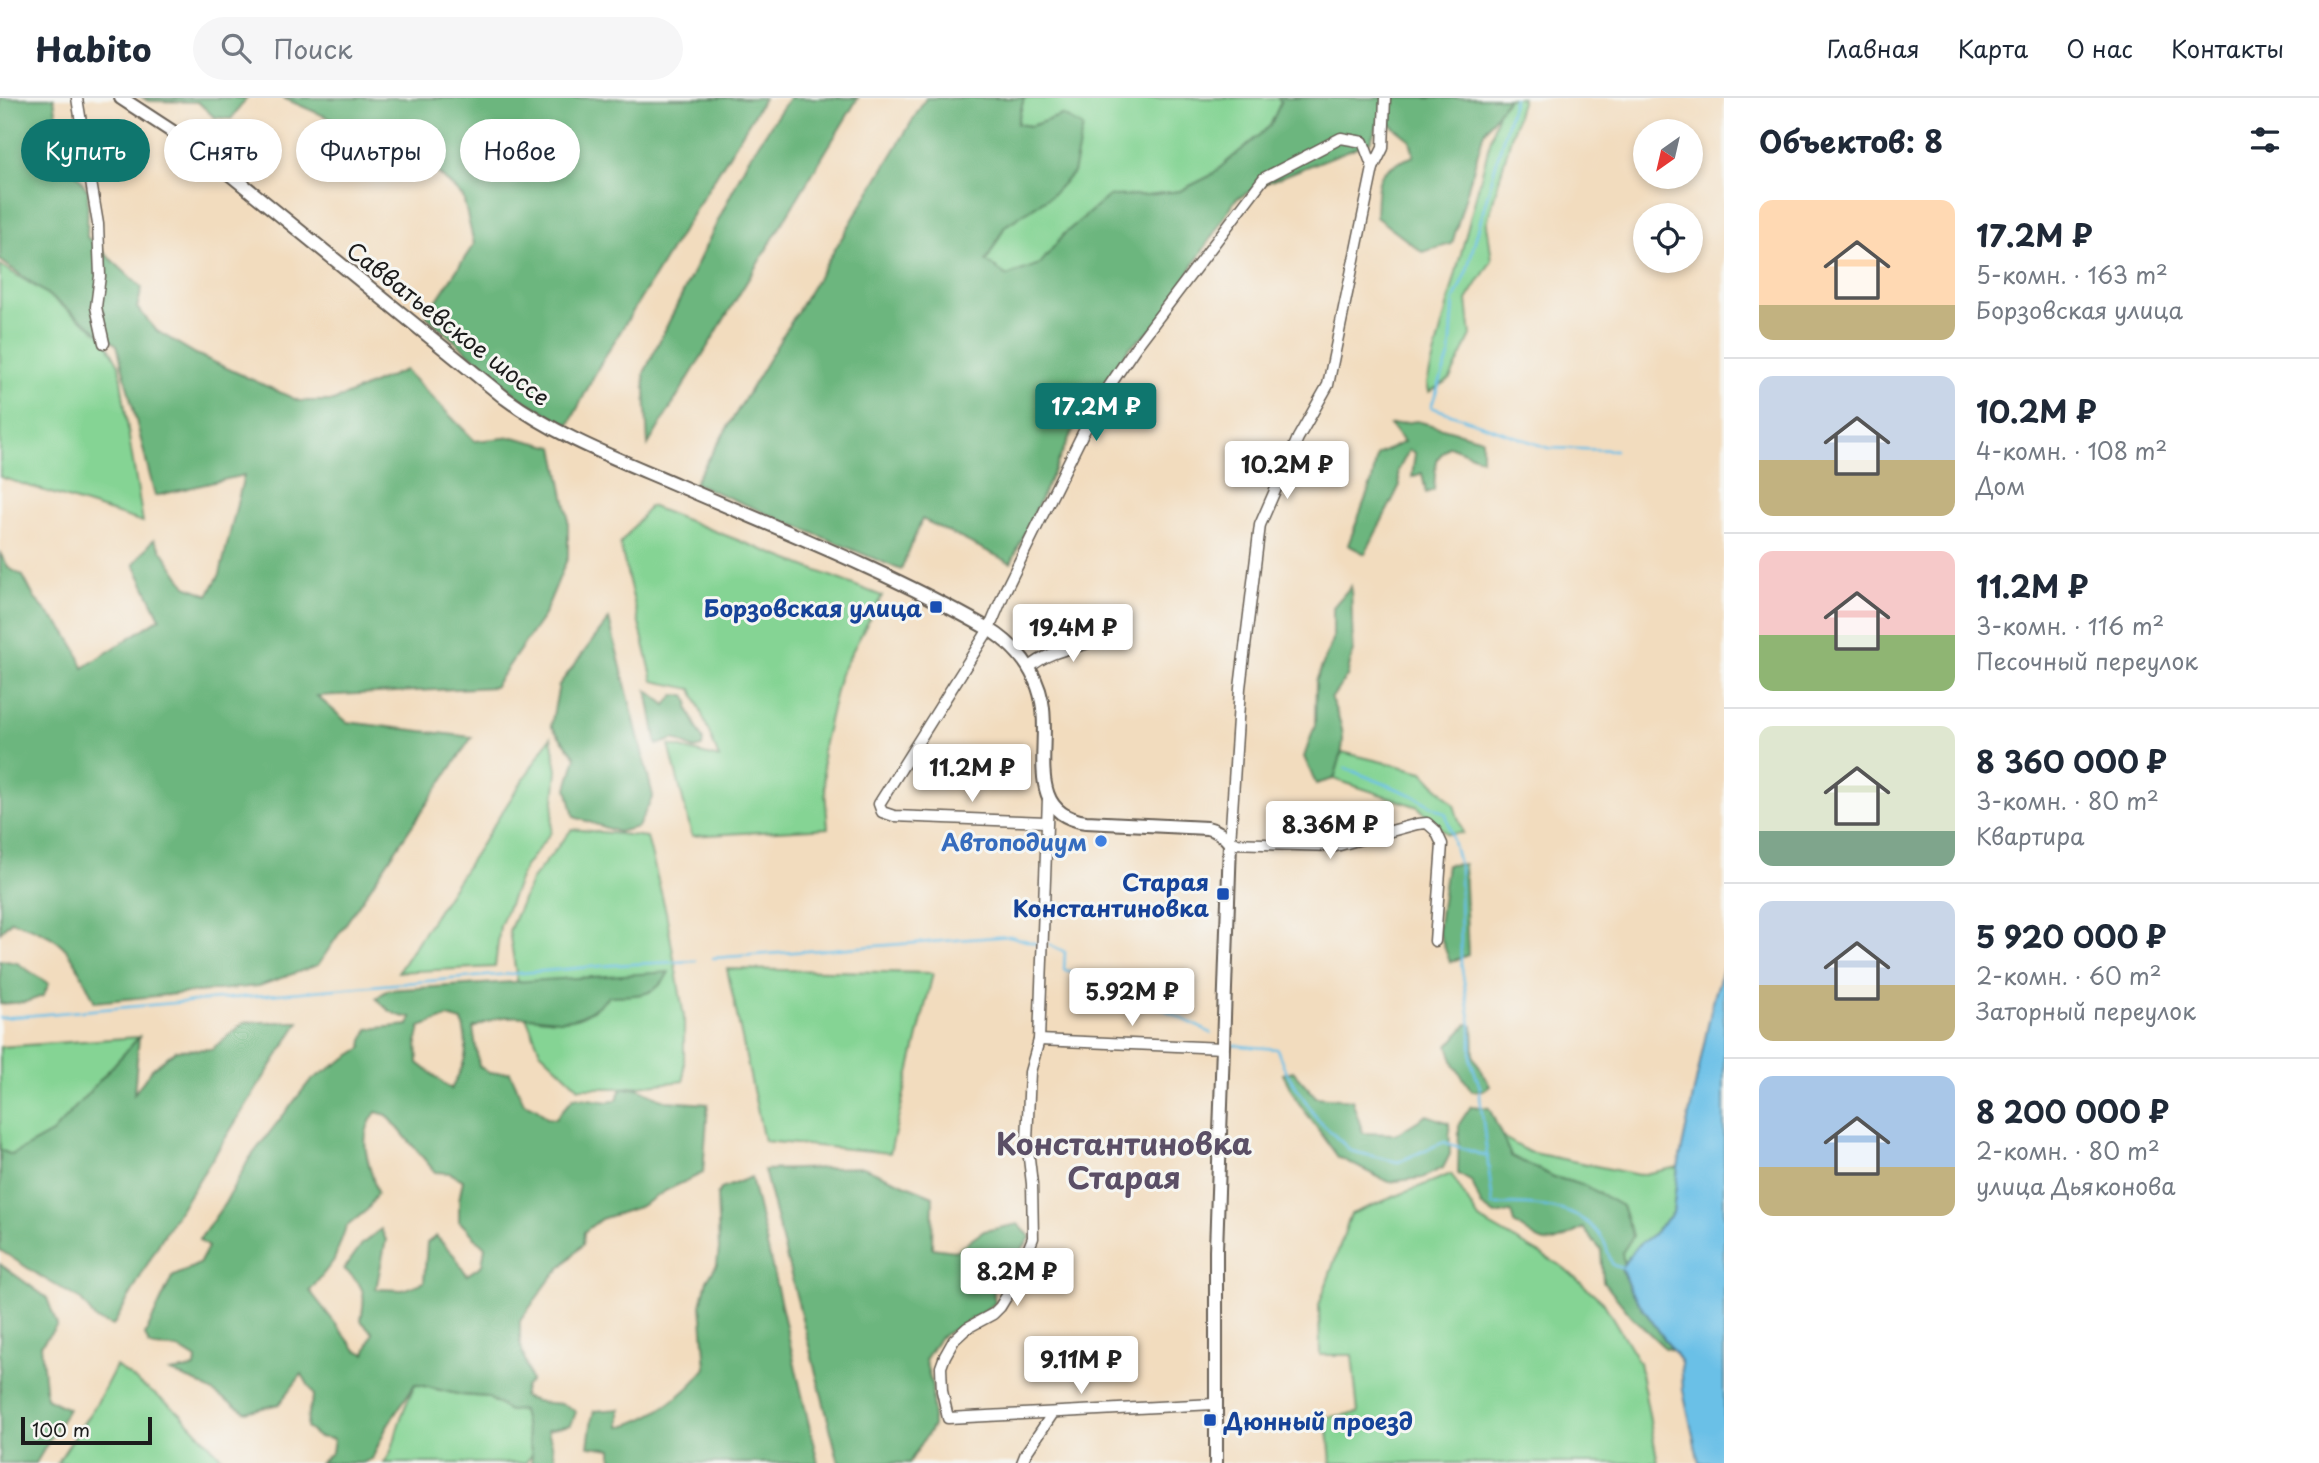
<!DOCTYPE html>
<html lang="ru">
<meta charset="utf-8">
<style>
body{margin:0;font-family:"Playpen Sans",sans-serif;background:#f6f6f7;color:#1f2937;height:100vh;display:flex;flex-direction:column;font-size:26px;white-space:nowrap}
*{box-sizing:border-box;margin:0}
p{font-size:23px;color:#747a83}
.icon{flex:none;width:38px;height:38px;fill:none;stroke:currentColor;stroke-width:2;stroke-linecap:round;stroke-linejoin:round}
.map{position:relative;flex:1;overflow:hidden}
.panel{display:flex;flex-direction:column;background:#fff;width:595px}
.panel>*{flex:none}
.hud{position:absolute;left:21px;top:21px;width:665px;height:63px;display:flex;gap:14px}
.needle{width:46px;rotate:214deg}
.tools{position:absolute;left:1633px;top:21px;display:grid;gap:14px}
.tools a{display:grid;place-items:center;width:70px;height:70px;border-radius:50%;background:#fff;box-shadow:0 4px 10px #0003;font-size:35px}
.scale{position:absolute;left:21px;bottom:18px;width:131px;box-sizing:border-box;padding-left:7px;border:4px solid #1c1c1c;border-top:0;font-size:19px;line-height:24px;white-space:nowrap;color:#1c1c1c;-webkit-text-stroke:5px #f6f6f2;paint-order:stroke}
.price{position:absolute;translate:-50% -60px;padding:0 16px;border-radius:7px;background:#fff;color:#222;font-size:23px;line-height:46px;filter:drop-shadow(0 2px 4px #0008)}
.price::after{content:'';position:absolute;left:50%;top:42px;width:21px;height:16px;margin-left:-10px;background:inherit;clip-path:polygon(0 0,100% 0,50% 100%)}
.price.on{background:#0f766e;color:#fff}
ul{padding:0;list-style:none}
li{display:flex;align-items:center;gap:21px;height:175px;padding:0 35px}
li+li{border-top:2px solid #e0e1e3}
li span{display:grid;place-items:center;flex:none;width:196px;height:140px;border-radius:14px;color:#555}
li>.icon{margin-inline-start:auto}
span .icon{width:84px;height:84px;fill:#fffc;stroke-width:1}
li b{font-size:30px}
h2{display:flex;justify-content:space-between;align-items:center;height:84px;padding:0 35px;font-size:30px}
.tag{padding:0 24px;border-radius:32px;background:#fff;box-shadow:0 4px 10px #0003;font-size:24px;line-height:63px}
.tag.on{background:#0f766e;color:#fff}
header{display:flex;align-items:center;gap:42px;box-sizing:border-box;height:98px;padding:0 35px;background:#fff;border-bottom:2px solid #e0e1e3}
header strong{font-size:33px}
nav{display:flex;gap:38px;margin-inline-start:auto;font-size:24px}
.search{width:490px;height:63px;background:#f6f6f7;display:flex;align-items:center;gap:18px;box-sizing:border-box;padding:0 24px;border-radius:38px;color:#747a83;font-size:26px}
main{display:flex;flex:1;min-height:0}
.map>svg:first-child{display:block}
.green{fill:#85d494;stroke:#507858;stroke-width:2}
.forest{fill:#6cb67e;stroke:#44694d;stroke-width:2;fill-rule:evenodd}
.water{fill:#6bc0e7;stroke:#446e82;stroke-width:2}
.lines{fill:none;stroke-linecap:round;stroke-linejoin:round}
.stream{stroke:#6bc0e7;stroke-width:2.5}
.minor-casing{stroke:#675f55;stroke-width:13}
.major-casing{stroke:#675f55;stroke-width:16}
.minor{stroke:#fff;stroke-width:10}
.major{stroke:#fff;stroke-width:12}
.transit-dot{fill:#1a4fb4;stroke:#f6f6f2;stroke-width:2.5}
.shop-dot{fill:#3f7fe0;stroke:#f6f6f2;stroke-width:2.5}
.labels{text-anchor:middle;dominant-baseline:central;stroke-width:6;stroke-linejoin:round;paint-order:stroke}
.street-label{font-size:23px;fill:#1c1c1c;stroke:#f6f6f2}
.transit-label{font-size:23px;font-weight:bold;fill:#164399;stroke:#f6f6f2;text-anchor:end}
.shop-label{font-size:23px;font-weight:bold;fill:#366cbe;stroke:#f6f6f2;text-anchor:end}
.district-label{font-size:30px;font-weight:bold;fill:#5b4f66;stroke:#f6f6f2}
</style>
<header>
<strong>Habito</strong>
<div class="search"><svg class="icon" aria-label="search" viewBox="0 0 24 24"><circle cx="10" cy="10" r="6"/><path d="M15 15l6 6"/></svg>Поиск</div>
<nav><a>Главная</a><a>Карта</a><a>О нас</a><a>Контакты</a></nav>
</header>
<main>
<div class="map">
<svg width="1724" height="1365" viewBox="0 0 1724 1365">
<rect width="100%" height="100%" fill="#f6f6f2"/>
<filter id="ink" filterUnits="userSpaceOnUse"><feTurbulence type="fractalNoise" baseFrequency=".0143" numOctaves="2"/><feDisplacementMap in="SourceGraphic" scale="14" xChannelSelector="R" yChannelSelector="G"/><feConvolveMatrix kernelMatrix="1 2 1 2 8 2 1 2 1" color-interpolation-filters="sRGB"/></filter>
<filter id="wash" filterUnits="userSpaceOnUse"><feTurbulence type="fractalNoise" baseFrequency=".00686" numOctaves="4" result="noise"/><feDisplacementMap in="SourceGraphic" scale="28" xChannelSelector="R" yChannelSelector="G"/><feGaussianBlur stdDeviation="1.57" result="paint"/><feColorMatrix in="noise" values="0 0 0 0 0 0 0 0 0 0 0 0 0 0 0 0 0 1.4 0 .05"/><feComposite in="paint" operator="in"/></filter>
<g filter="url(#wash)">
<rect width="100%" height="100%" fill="#f2dcbe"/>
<!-- green -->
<g class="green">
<path d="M1024 0H1277L1281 4 1270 28 1210 78 1180 93 1147 97 1064 136 1040 166 1007 178 986 164 1005 128 1051 98 1062 17 1031 28 1017 26Z"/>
<path d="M1508 0H1522L1487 125 1492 162 1467 202 1471 238 1450 281 1429 294 1427 285 1498 14Z"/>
<path d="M0 167 41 192 103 238 119 267 130 346 143 424 0 379Z"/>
<path d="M650 408 882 498 840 576 822 653 828 730 692 738 669 647 719 660 692 591 653 583 620 446Z"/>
<path d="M551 639 557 672 551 734 524 770 500 828 495 869 398 874Z"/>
<path d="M1342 654 1423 674 1454 707 1463 735 1447 736 1418 709 1334 681Z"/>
<path d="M572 731 647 739 666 814 684 919V983L619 990H579L540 953 521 906 509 833 532 781Z"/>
<path d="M727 871 933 875 890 1055 764 1043Z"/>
<path d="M139 939 52 1036 12 1057 0 1052V949Z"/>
<path d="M1501 1038 1529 1054 1639 1077 1678 1069 1673 1115 1651 1138 1636 1149 1624 1166 1621 1155 1586 1088 1554 1079 1510 1058Z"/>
<path d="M1451 1076 1479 1121 1563 1169 1603 1204 1639 1264 1658 1365H1331L1327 1319 1358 1315 1352 1257H1320L1319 1207 1351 1116Z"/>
<path d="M116 1268 179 1314 227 1365H57L98 1303Z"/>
<path d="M415 1286 461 1297 487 1299 509 1313 522 1311 532 1357 525 1365H384C395 1351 394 1339 400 1323 404 1310 410 1298 415 1286Z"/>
</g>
<!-- forest -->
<g class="forest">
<path d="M0 0H54L62 54 88 93 87 139 142 190 137 210 157 233 196 256 299 303H333L405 272 475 343 513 339 554 349 568 418V459L544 517 494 589 317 598 347 624 472 639 318 867 259 888 95 904C70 853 69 840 11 823L0 834V455L9 470 23 478 35 501 65 533 76 551 83 570 160 520 134 466 154 441 186 488 208 497 220 476 244 377 155 398 117 247 0 162Z"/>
<path d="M143 0H247L231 21 214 19 198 4 148 3Z"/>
<path d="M283 0H764L598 270 569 327 521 301 426 218 474 146 463 99 395 33 352 30Z"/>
<path d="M789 0H858L648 347 644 275 747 63Z"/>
<path d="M926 0H1024L1017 26 1031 28 1062 17 1083 29 1073 75 1051 98 1005 128 986 163 1007 178 1040 166 1064 136 1109 98 1147 97 1180 93 1210 78 1270 28 1281 4 1277 0H1508L1484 34 1452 146 1422 154 1376 119C1378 79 1374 73 1414 58L1410 42 1381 19 1370 44 1266 85 1236 101 1189 174 1166 220 1129 250 1070 338 1011 465 922 421 901 472 694 385Z"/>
<path d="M1417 323 1482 341V361L1449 348 1436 362 1434 392 1426 395 1422 375 1412 379 1415 355 1409 352 1398 373 1400 387 1365 456 1348 447 1372 383 1377 357 1404 344 1390 327Z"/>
<path d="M1351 488 1353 553 1347 578 1331 601C1347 638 1346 642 1334 681L1316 686 1304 659 1315 627 1316 583 1333 541V509Z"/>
<path d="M609 521 653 698 638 729 618 734 574 719 567 690 576 659 551 628 559 587Z"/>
<path d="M647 592 666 607 674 597H685L689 604 688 610 703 643 702 649 694 651 674 641 657 647Z"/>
<path d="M1464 766 1468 857 1450 864 1438 832 1447 767Z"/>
<path d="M0 862 17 865 49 886 43 898 26 904 0 906Z"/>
<path d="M669 874C655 901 637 897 609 898 570 938 551 915 505 919 495 919 483 926 473 930L479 968 489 975 510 974 524 1005 536 1010 547 1020 555 1021 574 999 609 1004 617 1002 619 995 622 991 638 990 666 1003 708 1006 703 1075 667 1092 639 1109 601 1121 584 1134 583 1146 551 1180 520 1223V1245L531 1283 525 1289 523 1299C529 1301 535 1303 541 1304 557 1307 562 1302 576 1314L571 1327 548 1332 557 1365H531L532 1357 522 1312 509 1313 487 1299 461 1297 415 1286 387 1328 372 1361 362 1365H320L332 1354 334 1341 318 1339 307 1330 308 1315 314 1297 302 1276 279 1306 246 1314 196 1284 170 1274 195 1270 196 1261C188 1256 182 1251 173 1250 164 1248 158 1252 149 1247L145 1237 172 1179 199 1166 208 1149 199 1142 225 1105 249 1061 310 983 362 950 363 942 368 931 409 927 412 919C396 920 386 911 376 900L388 892ZM448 919 462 923C470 953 466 965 451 991L418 965 417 942 420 929ZM376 1014 387 1017 435 1074 450 1075 463 1082 459 1102V1123L485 1149 482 1167 467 1177 454 1157 436 1138 427 1145 424 1184 403 1192 376 1191 386 1142 381 1131 362 1146 344 1171C367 1189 365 1196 361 1223L373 1235 365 1256 356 1252 310 1193 334 1162 346 1129 368 1111 377 1095C370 1066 355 1041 376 1014Z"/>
<path d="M245 924H299L162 1140 113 1228 96 1222 81 1202 43 1180 0 1152V1052L12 1057 52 1035 139 939 134 996 152 971 176 952 212 951Z"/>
<path d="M1467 926 1473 928 1474 959 1490 988 1485 992 1472 993 1455 968 1448 948Z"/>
<path d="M1293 973 1316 999 1352 1002 1363 1035 1396 1036 1427 1017 1449 1025 1450 1056 1443 1070 1422 1080 1388 1084 1338 1059 1296 1001 1283 976Z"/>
<path d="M1471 1008 1489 1010 1511 1058 1554 1079 1586 1088 1622 1108 1633 1138 1622 1155 1624 1166 1621 1171 1630 1192 1672 1252 1665 1250 1631 1218 1603 1183 1601 1152 1583 1130C1545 1151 1548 1149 1514 1125L1511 1114 1495 1117 1481 1107 1472 1084 1458 1076 1459 1026Z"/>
<path d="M863 1069 933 1098 932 1150 955 1153 984 1133 1018 1126 1031 1139C1025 1146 1020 1155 1013 1161 994 1178 990 1178 995 1205L980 1216 939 1240 925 1262 932 1288 933 1328 909 1365H839L764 1072Z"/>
<path d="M751 1079 818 1365H612V1351L588 1348 592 1320 594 1313 620 1311V1329C654 1320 685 1297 706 1270L701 1207 707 1182 717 1166 719 1151 717 1097 721 1091Z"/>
<path d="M0 1166 47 1200 57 1227 41 1247 46 1300 68 1311 36 1365H0Z"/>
</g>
<!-- water -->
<path class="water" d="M1724 867V1365H1699L1683 1292 1681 1264 1630 1192 1621 1170 1636 1149 1651 1138 1673 1115 1678 1069 1713 903Z"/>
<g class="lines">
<!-- stream -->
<g class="stream">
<path d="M1514 0 1467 172 1454 202 1450 256 1431 309 1548 350 1615 352"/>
<path d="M1345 670 1412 697 1446 716 1460 770 1461 865 1471 927V963L1480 989V999L1493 1107C1529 1105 1582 1106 1603 1142 1608 1150 1608 1159 1613 1167L1621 1170"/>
<path d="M1049 846 1065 854 1064 872 1079 875 1108 877 1137 898 1211 935"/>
<path d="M713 860 1010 838 1037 846"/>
<path d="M0 920 613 867 696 863"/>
<path d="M1230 947 1277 951 1285 972 1318 1022 1351 1053 1398 1064 1444 1044 1488 1059"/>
</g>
</g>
</g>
<g filter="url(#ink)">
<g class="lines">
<defs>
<g id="minor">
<path d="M77 0 98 126 100 178 96 209 104 245"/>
<path d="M1385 0 1383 50 1373 70 1328 287 1298 340 1260 427 1240 590 1230 745 1336 748 1417 726 1427 725 1436 733 1442 746 1435 843"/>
<path d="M1029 570C1050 551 1078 550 1105 540"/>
<path d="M1048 700 1039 942 1030 974 1027 1043 1032 1086 1033 1140 1014 1186 1000 1209 993 1216 967 1230 954 1242 945 1258 941 1269 942 1293 948 1320 1214 1306"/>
<path d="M1046 724 894 718 882 714 879 706 989 531 1005 493 1083 335 1110 287 1135 250 1264 80 1341 40 1363 44 1373 70"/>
<path d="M1039 942 1223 950"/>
<path d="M1022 1365 1026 1355 1053 1315"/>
</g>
<path id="major" d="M121 0 199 51 505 300C558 339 620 362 680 388 784 433 889 474 987 530 1015 547 1036 572 1042 604 1051 646 1023 716 1086 724L1207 730C1217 732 1224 737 1230 745L1216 1152V1365"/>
</defs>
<!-- minor casing -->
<use href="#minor" class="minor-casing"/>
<!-- major casing -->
<use href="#major" class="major-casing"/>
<!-- minor -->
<use href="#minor" class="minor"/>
<!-- major -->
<use href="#major" class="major"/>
</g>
</g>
<!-- markers -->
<g class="transit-dot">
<rect x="929" y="502" width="14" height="14" rx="3.5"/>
<rect x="1216" y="789" width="14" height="14" rx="3.5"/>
<rect x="1203" y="1315" width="14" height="14" rx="3.5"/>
</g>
<circle class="shop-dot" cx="1101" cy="743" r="7"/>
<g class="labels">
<!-- street labels -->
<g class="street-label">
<text transform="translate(449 225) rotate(38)">Савватьевское шоссе</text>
</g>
<!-- transit labels -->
<g class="transit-label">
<text x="922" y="509">Борзовская улица</text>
<text x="1209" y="783">Старая<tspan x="1209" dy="26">Константиновка</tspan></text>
<text x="1224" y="1322" text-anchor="start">Дюнный проезд</text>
</g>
<!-- shop labels -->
<g class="shop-label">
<text x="1087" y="743">Автоподиум</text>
</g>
<!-- district labels -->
<g class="district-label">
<text x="1124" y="1044">Константиновка<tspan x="1124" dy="34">Старая</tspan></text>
</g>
</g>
</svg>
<div class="tools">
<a><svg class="needle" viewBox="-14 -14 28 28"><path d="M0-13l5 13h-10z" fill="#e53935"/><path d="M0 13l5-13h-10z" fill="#747a83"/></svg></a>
<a><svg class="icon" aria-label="locate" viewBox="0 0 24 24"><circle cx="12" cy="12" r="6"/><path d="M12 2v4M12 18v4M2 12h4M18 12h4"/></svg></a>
</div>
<div class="scale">100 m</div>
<b class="price on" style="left:1096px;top:345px">17.2M ₽</b>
<b class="price" style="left:1287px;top:403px">10.2M ₽</b>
<b class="price" style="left:1073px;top:566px">19.4M ₽</b>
<b class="price" style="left:972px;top:706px">11.2M ₽</b>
<b class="price" style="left:1330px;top:763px">8.36M ₽</b>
<b class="price" style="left:1132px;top:930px">5.92M ₽</b>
<b class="price" style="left:1017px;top:1210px">8.2M ₽</b>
<b class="price" style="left:1081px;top:1298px">9.11M ₽</b>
<div class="hud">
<a class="tag on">Купить</a>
<a class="tag">Снять</a>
<a class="tag">Фильтры</a>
<a class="tag">Новое</a>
</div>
</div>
<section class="panel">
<h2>Объектов: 8<svg class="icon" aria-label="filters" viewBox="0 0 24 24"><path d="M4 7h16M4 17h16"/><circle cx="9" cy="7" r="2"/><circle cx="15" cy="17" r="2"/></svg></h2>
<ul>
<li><span style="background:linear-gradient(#ffd9b3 75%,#c2b280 0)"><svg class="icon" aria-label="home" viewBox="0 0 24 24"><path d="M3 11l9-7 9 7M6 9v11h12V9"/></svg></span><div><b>17.2M ₽</b><p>5-комн. · 163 m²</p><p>Борзовская улица</p></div></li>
<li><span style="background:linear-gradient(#c9d6e8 60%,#c2b280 0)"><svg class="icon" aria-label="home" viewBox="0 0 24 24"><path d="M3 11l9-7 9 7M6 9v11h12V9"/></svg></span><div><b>10.2M ₽</b><p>4-комн. · 108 m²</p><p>Дом</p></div></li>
<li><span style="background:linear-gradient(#f6c9c9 60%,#8fb573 0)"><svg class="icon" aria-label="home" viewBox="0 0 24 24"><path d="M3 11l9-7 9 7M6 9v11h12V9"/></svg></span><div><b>11.2M ₽</b><p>3-комн. · 116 m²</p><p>Песочный переулок</p></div></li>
<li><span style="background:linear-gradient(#dfe7d0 75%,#7fa58c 0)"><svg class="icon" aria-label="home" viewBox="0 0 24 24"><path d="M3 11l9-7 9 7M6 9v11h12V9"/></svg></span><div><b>8 360 000 ₽</b><p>3-комн. · 80 m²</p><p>Квартира</p></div></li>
<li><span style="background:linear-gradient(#c9d6e8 60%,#c2b280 0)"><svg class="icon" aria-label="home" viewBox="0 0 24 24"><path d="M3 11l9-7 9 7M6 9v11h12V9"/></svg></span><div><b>5 920 000 ₽</b><p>2-комн. · 60 m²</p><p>Заторный переулок</p></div></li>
<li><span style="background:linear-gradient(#a9c7e8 65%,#c2b280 0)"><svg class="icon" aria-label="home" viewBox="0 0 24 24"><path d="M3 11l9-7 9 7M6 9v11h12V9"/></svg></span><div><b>8 200 000 ₽</b><p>2-комн. · 80 m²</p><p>улица Дьяконова</p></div></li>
</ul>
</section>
</main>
